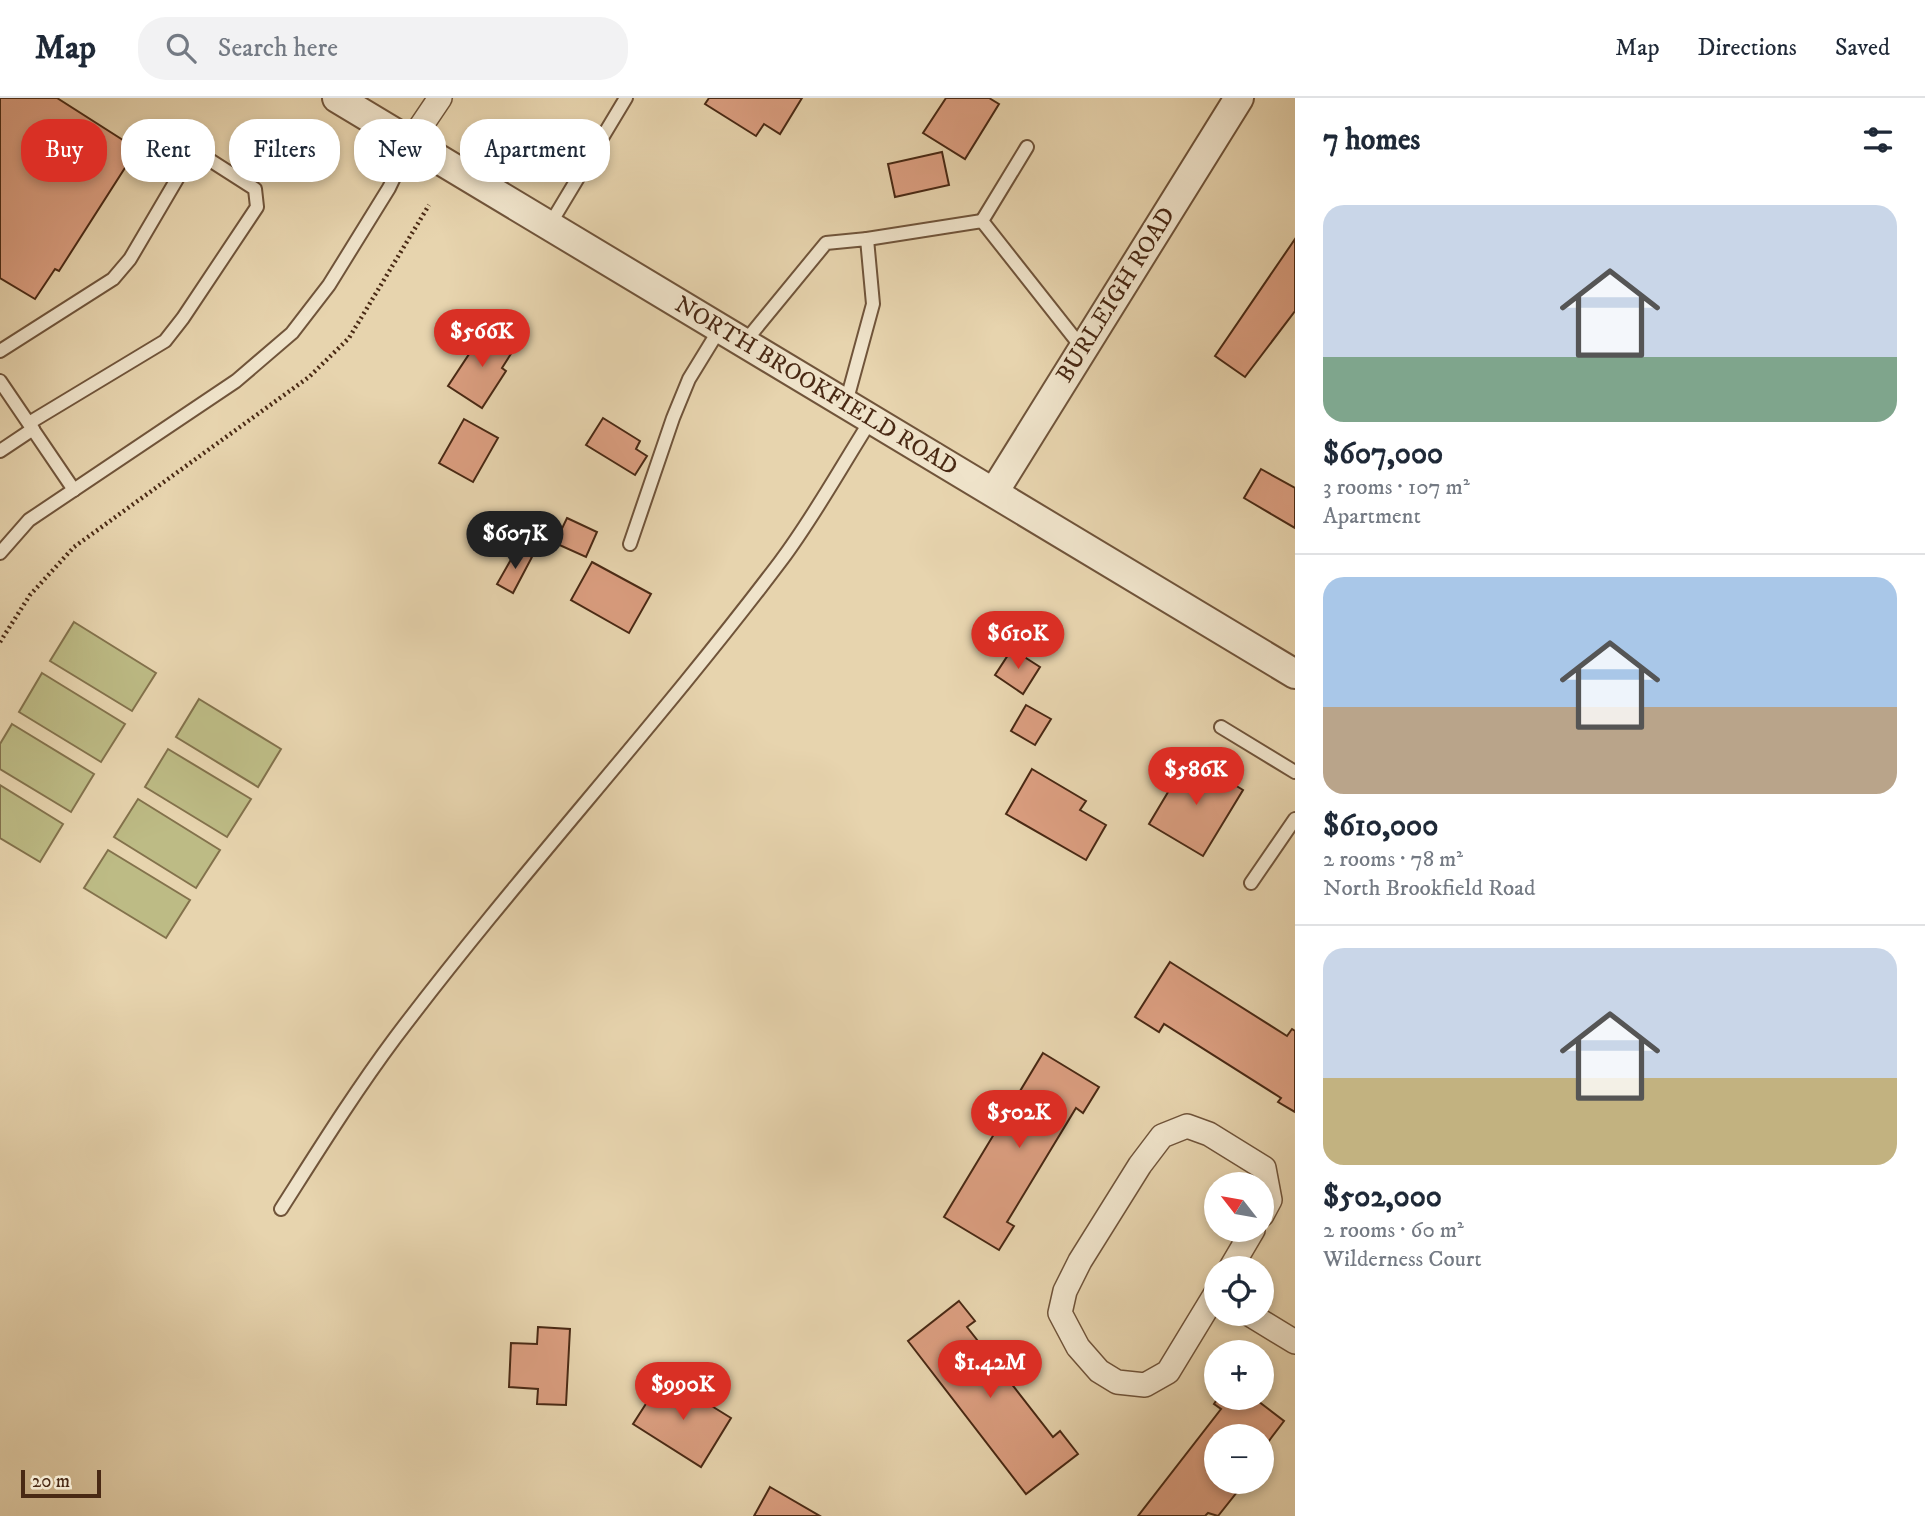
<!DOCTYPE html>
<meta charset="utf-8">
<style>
body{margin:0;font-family:"IM FELL DW Pica",serif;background:#f2f2f3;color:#1f2937;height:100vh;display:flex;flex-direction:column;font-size:26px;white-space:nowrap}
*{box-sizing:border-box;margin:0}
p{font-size:23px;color:#747a83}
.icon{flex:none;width:38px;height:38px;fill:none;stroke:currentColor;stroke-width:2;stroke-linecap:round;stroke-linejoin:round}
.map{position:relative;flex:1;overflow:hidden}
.side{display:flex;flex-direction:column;background:#fff;width:630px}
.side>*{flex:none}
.hud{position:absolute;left:21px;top:21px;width:665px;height:63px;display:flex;gap:14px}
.needle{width:46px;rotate:301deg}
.buttons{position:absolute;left:1204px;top:1074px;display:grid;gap:14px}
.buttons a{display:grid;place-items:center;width:70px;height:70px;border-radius:50%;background:#fff;box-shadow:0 4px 10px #0003;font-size:35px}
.scale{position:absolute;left:21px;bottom:18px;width:80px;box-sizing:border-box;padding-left:7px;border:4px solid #492914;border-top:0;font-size:19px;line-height:24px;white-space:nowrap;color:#492914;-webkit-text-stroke:5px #efe3ca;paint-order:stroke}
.price{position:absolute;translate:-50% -60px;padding:0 16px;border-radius:24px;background:#d93025;color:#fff;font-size:23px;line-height:46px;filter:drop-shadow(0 2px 4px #0008)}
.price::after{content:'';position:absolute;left:50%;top:42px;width:21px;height:16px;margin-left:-10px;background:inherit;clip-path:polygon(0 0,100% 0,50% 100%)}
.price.current{background:#222;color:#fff}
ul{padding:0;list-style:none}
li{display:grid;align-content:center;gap:14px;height:371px;padding:0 28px}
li+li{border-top:2px solid #e0e1e3}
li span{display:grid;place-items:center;height:217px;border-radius:21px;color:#555}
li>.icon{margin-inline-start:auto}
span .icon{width:126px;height:126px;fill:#fffc;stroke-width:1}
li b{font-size:30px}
h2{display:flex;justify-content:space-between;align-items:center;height:84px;padding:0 28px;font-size:30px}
.tag{padding:0 24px;border-radius:28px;background:#fff;box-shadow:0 4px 10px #0003;font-size:24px;line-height:63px}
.tag.current{background:#d93025;color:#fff}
header{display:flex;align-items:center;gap:42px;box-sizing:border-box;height:98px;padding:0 35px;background:#fff;border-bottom:2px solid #e0e1e3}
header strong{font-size:33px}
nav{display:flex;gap:38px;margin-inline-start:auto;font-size:24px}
.search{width:490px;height:63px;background:#f2f2f3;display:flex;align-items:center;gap:18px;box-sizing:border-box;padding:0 24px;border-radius:28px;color:#747a83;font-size:26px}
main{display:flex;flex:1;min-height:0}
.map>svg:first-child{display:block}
.green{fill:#bdbb85;stroke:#83724c;stroke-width:2}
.building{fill:#db9e80;stroke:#492914;stroke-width:2}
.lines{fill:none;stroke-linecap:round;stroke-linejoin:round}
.service-casing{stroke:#70543a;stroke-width:16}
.minor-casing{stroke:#70543a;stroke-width:26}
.tertiary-casing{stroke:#70543a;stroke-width:32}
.path{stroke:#492914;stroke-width:4.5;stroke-dasharray:2 3.5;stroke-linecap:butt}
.service{stroke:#efe3ca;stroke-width:12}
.minor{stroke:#efe3ca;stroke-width:23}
.tertiary{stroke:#efe3ca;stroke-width:28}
.labels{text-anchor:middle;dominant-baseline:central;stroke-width:7;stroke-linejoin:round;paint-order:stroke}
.street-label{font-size:24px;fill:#492914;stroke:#efe3ca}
</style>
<header>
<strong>Map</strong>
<div class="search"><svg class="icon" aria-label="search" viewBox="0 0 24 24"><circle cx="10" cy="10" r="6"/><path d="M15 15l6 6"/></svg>Search here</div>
<nav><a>Map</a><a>Directions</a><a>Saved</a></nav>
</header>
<main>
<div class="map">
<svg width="1295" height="1418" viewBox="0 0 1295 1418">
<rect width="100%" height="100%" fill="#e7d4ae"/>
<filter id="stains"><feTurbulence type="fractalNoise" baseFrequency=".00286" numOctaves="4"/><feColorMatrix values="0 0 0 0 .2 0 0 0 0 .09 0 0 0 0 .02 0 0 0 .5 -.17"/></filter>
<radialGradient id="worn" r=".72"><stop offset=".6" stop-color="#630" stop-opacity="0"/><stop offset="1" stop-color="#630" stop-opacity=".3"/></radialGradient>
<!-- green -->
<g class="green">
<path d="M74 524 156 575 132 613 50 563Z"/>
<path d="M42 575 125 626 101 664 19 614Z"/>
<path d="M199 601 281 651 258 689 176 639Z"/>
<path d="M12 626 94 676 71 714 0 671V646Z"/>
<path d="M168 651 251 701 227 739 145 689Z"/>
<path d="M0 687 63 726 40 764 0 740Z"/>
<path d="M138 701 220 752 196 790 114 739Z"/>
<path d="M108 752 190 802 166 840 84 790Z"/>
</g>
<!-- building -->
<g class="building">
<path d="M0 0H57L137 51 59 173 55 171 35 201 0 180Z"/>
<path d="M709 0H802L780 36 764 26 756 38 705 6Z"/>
<path d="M946 0H989L999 6 965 61 923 35Z"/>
<path d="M942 54 949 87 895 99 888 66Z"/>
<path d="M1295 141V213L1245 279 1215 258Z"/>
<path d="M485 232 514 251 502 270 506 273 482 310 448 288Z"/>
<path d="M603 320 640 343 636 351 647 358 635 377 586 347Z"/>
<path d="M464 321 498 340 473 384 439 365Z"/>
<path d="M1261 371 1295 390V430L1244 400Z"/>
<path d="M567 420 597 434 586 459 555 445Z"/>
<path d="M517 451 532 459 513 495 497 486Z"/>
<path d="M592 464 651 496 629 535 571 502Z"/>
<path d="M1012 551 1040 569 1023 596 995 577Z"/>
<path d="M1026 607 1051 621 1035 647 1011 633Z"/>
<path d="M1189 659 1243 692 1203 758 1149 726Z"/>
<path d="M1032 671 1086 703 1080 712 1106 727 1086 762 1006 716Z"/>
<path d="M1170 864 1287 938 1292 931 1295 933V1014L1278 1004 1281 1000 1164 926 1159 934 1135 919Z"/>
<path d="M1043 955 1099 989 1083 1015 1076 1010 1007 1124 1014 1128 999 1152 944 1119Z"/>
<path d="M959 1203 975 1223 967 1229 1053 1339 1060 1333 1078 1356 1026 1396 908 1243Z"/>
<path d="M538 1229 570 1231 566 1307 537 1306 538 1291 509 1289 511 1245 537 1246Z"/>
<path d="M668 1281 731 1320 701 1369 633 1326 649 1301 653 1305Z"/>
<path d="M1218 1300H1254L1284 1323 1262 1352V1339H1216V1384H1245L1218 1418 1208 1415 1205 1418H1138L1221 1311 1214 1306Z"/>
<path d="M770 1389 820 1418H754Z"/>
</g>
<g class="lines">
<defs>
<g id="service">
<path d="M982 123 1027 49"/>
<path d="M549 128 626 0"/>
<path d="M867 141 982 123 1083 251"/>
<path d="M743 246 826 145 867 141 873 206 846 305"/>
<path d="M0 253 113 181 130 161 187 64 205 59 255 91 257 109 183 220 165 243 29 325"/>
<path d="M0 283 74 392"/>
<path d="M0 353 33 331"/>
<path d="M630 446 673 320 689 281 719 232"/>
<path d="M0 455 29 422 236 283 292 235 329 187 389 90 411 44"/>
<path d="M1221 629 1295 674"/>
<path d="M1251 785 1295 721"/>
<path d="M281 1111C318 1053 354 995 395 940 518 777 657 627 780 464 814 419 841 369 871 322"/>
</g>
<g id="minor">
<path d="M411 43 440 0"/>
<path d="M1230 1171 1253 1132"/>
<path d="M1216 1195 1168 1274 1145 1287 1117 1284 1099 1273 1078 1249 1060 1215 1065 1193 1080 1163 1140 1067 1162 1038 1187 1028 1209 1036 1264 1070 1270 1102 1262 1117"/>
<path d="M1249 1216 1295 1244"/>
</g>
<g id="tertiary">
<path d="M337 0 1295 576"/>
<path d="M994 394 1239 0"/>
</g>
</defs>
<!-- service casing -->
<use href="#service" class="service-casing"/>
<!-- minor casing -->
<use href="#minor" class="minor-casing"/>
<!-- tertiary casing -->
<use href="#tertiary" class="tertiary-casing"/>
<!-- path -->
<path class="path" d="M0 544 30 497 74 449 309 279 349 240 429 107"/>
<!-- service -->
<use href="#service" class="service"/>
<!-- minor -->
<use href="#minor" class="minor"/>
<!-- tertiary -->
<use href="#tertiary" class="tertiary"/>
</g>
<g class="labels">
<!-- street labels -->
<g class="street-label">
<text transform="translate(1116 197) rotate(-58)">BURLEIGH ROAD</text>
<text transform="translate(816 288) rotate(31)">NORTH BROOKFIELD ROAD</text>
</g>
</g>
<rect width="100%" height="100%" filter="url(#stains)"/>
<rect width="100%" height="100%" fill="url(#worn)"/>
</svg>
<div class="buttons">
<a><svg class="needle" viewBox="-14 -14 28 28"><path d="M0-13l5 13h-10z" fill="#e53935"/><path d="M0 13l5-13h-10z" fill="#747a83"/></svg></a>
<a><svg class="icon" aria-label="locate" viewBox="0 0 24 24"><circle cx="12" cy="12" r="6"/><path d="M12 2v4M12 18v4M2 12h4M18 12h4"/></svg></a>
<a>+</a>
<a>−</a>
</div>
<div class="scale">20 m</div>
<b class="price" style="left:482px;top:271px">$566K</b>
<b class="price current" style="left:515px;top:473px">$607K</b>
<b class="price" style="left:1018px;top:573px">$610K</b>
<b class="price" style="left:1196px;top:709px">$586K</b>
<b class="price" style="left:1019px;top:1052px">$502K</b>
<b class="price" style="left:990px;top:1302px">$1.42M</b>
<b class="price" style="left:683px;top:1324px">$990K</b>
<div class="hud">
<a class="tag current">Buy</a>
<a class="tag">Rent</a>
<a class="tag">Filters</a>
<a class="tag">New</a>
<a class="tag">Apartment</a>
</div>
</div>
<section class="side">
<h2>7 homes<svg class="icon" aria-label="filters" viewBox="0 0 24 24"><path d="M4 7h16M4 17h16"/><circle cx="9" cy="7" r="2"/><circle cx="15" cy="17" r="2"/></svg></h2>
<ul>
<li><span style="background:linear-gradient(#c9d6e8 70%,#7fa58c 0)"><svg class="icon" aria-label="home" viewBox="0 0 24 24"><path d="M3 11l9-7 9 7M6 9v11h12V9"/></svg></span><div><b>$607,000</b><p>3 rooms · 107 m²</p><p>Apartment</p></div></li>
<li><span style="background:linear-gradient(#a9c7e8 60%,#b9a48a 0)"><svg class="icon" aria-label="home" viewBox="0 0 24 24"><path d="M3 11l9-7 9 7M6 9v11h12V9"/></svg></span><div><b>$610,000</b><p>2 rooms · 78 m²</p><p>North Brookfield Road</p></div></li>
<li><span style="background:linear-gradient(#c9d6e8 60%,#c2b280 0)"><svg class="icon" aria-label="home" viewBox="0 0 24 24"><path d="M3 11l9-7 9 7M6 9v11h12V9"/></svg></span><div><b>$502,000</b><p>2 rooms · 60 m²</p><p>Wilderness Court</p></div></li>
</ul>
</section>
</main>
